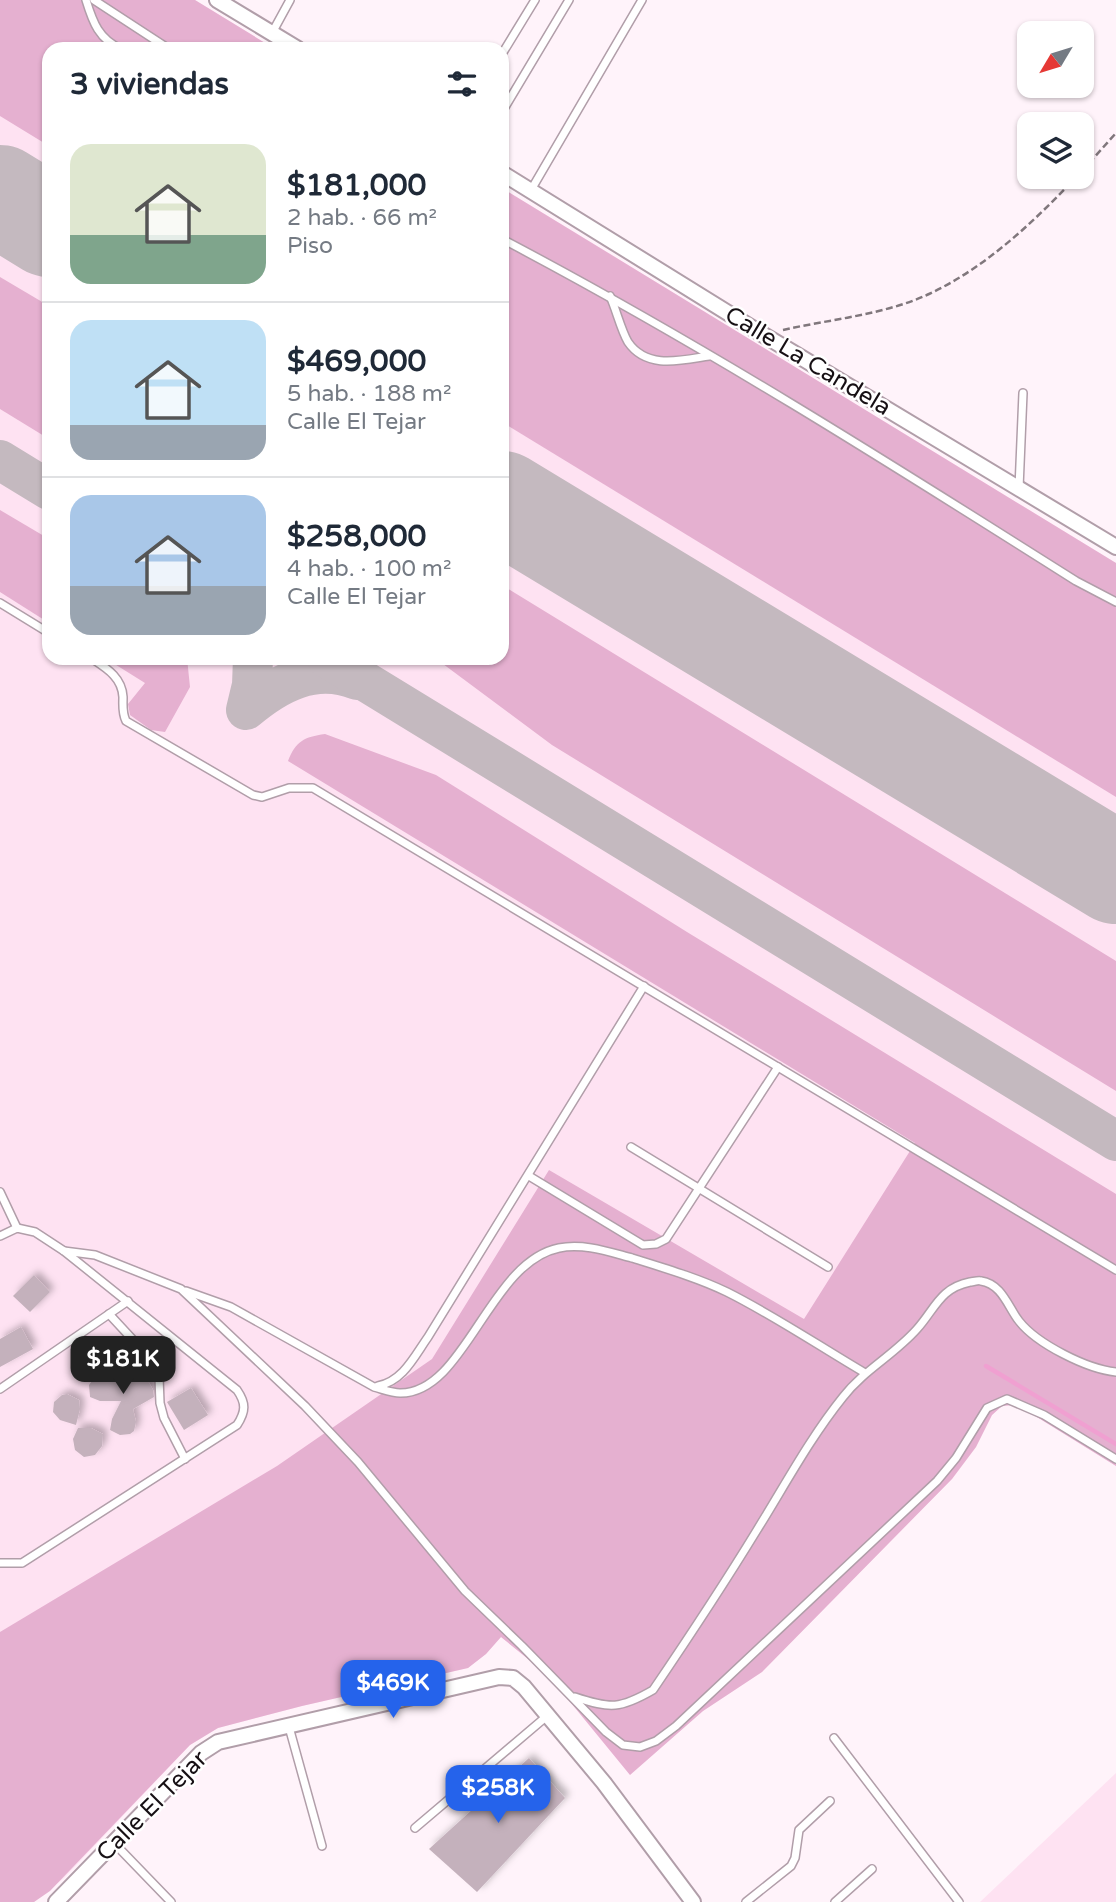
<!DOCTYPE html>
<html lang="es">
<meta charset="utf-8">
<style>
body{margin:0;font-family:"Varela Round",sans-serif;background:#f2f2f3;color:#1f2937;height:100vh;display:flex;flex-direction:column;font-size:26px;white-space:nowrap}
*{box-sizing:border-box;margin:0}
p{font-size:23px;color:#747a83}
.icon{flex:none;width:38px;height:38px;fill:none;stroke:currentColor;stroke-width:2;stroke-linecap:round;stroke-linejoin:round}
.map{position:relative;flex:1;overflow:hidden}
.drawer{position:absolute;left:42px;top:42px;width:467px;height:623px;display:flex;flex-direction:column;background:#fff;border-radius:21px;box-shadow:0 2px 5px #0004}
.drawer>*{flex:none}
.needle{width:46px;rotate:232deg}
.buttons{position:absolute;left:1017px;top:21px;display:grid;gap:14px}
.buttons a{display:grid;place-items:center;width:77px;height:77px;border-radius:14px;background:#fff;box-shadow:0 2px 5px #0004;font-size:35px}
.price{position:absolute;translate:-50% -60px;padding:0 16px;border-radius:14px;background:#2563eb;color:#fff;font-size:23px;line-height:46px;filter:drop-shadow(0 2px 4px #0008)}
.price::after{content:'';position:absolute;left:50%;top:42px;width:21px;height:16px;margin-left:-10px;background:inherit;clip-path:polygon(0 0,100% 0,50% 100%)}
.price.selected{background:#222;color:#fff}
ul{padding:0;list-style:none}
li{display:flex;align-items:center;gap:21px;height:175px;padding:0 28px}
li+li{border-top:2px solid #e0e1e3}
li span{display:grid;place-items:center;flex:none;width:196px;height:140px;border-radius:21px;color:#555}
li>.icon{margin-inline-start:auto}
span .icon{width:84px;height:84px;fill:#fffc;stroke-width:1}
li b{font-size:30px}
h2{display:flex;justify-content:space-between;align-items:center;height:84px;padding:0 28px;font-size:30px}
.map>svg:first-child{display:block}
.built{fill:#fee2f2}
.green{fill:#e5b0d0}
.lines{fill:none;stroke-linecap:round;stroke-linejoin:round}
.stream{stroke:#f0a0d1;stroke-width:4.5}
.taxiway{stroke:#c4b9bf;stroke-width:40}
.runway{stroke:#c4b9bf;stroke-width:102}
.building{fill:#c4b1bc;filter:url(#shadow)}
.lane-casing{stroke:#b19ea9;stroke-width:10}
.street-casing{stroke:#b19ea9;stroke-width:18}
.path{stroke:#80777c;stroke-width:2.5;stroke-dasharray:7 3.5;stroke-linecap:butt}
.lane{stroke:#fff;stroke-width:7}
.street{stroke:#fff;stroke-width:14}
.labels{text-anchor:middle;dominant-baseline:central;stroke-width:5;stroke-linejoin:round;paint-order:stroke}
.street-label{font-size:24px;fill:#161014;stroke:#fff}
</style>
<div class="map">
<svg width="1116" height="1902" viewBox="0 0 1116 1902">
<defs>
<filter id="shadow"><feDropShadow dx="4.5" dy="-4.5" stdDeviation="3.5" flood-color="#0004"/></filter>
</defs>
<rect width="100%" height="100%" fill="#fff3fa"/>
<!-- built -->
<g class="built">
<path d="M0 0H195L275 49H49V658H502V188L1116 563V1466L1024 1409 1013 1405 1002 1406 992 1415 976 1447 952 1479 762 1672 703 1711 630 1775 549 1676 501 1637 486 1654 468 1668 302 1706 218 1728 190 1745 64 1878 34 1902H0Z"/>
<path d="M1116 1773V1902H980Z"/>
</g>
<!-- green -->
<g class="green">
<path d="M0 0H195L275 49H49V146L0 116Z"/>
<path d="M502 188 1116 563V797L502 422Z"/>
<path d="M0 277 49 306V439L0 409Z"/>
<path d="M0 510 49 539V623L0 592Z"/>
<path d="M502 585 1116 961V1091L552 745 435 658H502Z"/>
<path d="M105 658H187L190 687 165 732 151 730 130 715 128 704 145 683Z"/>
<path d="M325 734 436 775 687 932 1116 1194V1466L1024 1409 1013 1405 1002 1406 992 1415 976 1447 952 1479 762 1672 703 1711 630 1775 549 1676 501 1637 486 1654 468 1668 302 1706 218 1728 190 1745 50 1891 34 1902H0V1632L277 1466 432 1359 549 1170 804 1319 915 1143 288 761C296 741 304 737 325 734Z"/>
</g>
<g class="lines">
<!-- stream -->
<path class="stream" d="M986 1366 1116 1444"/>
<!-- taxiway -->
<g class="taxiway">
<path d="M0 460 49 490"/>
<path d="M253 658 252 685 246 710C278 683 315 663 357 680"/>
<path d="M327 658 1116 1141"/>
</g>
<!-- runway -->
<g class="runway">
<path d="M0 196 49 226"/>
<path d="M502 502 1116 873"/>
</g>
</g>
<!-- building -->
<g class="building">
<path d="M34 1275 50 1292 30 1312 13 1296Z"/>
<path d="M21 1327 33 1349 0 1367V1339Z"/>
<path d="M138 1363 153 1390 154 1397 133 1409 136 1422 134 1431 130 1434 120 1435 110 1430 112 1419 121 1401H100L90 1397 89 1385 95 1377 105 1375 112 1378Z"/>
<path d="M191 1388 208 1415 184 1430 167 1402Z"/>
<path d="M67 1394 79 1400 80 1409 76 1425 60 1420 53 1412 54 1402 62 1395Z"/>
<path d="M78 1428H91L103 1434 102 1446 95 1455 84 1457 75 1450 73 1439Z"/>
<path d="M529 1758 565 1798 477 1892 429 1849Z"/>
</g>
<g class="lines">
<defs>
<g id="lane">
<path d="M86 0C93 23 99 39 121 49"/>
<path d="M94 0 169 49"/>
<path d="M272 33 290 0"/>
<path d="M502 54 535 0"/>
<path d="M502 112 569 0"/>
<path d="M531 190 642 0"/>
<path d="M502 239C700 343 888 462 1076 581L1116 602"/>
<path d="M610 296C616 309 621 330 628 342 647 370 682 360 709 356"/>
<path d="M1019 488 1023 393"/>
<path d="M0 603 49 633"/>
<path d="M91 658C106 668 122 677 123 697 123 706 122 713 126 721L253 795 262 797 289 788H313L1116 1270"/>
<path d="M631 1147 828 1267"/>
<path d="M529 1176 643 1245 656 1244 666 1239 778 1067"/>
<path d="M0 1192 17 1228"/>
<path d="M0 1236 17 1228 35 1232 64 1251 237 1390C246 1403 246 1411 237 1425L22 1563H0"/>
<path d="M64 1251 95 1255 181 1289 305 1406 358 1462 465 1591 522 1646 606 1732 623 1745 640 1747 656 1741 676 1726 937 1481 956 1458 987 1408 1007 1399 1044 1415 1116 1459"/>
<path d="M186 1291 231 1307 374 1387C382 1389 392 1393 400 1393 465 1394 489 1262 559 1248 584 1243 609 1252 632 1258 664 1268 698 1278 727 1292 775 1316 819 1346 865 1373"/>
<path d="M109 1314 147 1355 159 1377 160 1403 164 1418 185 1459"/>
<path d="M378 1386C403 1381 414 1357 428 1337L644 986"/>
<path d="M0 1389 128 1301"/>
<path d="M575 1697C611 1709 620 1709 653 1690 689 1637 724 1584 757 1530 785 1485 810 1438 843 1397 864 1370 894 1355 917 1329 935 1309 940 1288 970 1282 972 1282 979 1280 981 1281 1002 1284 1008 1307 1019 1321 1037 1344 1087 1369 1116 1372"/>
<path d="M289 1727 322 1846"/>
<path d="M834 1738 959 1902"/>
<path d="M415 1828 547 1716"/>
<path d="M114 1843 171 1902"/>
<path d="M746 1902 791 1866 795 1858 799 1830 830 1801"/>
<path d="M835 1902 872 1869"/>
</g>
<g id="street">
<path d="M217 0 298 49"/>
<path d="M502 173 762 334 1116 547"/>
<path d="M56 1902 201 1753 218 1742 499 1677 513 1678 524 1687 604 1783 693 1902"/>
</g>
</defs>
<!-- lane casing -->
<use href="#lane" class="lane-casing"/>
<!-- street casing -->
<use href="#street" class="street-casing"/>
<!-- path -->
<g class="path">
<path d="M1082 171 1116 133"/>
<path d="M783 330C831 319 884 315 929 294 985 268 1034 222 1076 177"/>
</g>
<!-- lane -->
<use href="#lane" class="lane"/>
<!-- street -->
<use href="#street" class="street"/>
</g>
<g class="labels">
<!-- street labels -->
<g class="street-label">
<text transform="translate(808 361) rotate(31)">Calle La Candela</text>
<text transform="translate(152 1806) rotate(-45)">Calle El Tejar</text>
</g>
</g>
</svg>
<div class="buttons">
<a><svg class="needle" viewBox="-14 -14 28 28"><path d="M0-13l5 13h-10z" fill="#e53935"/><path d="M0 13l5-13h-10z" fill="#747a83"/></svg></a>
<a><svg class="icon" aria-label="layers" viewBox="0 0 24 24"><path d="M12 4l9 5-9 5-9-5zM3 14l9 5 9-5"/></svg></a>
</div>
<b class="price selected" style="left:123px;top:1396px">$181K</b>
<b class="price" style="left:393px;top:1720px">$469K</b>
<b class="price" style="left:498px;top:1825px">$258K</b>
<section class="drawer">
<h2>3 viviendas<svg class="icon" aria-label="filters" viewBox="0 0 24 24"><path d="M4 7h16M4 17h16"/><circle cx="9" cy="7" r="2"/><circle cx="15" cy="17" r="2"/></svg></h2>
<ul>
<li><span style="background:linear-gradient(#dfe7d0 65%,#7fa58c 0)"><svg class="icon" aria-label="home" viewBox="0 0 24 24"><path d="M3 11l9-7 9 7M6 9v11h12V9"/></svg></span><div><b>$181,000</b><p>2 hab. · 66 m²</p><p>Piso</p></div></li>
<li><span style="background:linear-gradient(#bfe0f5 75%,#9aa5b1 0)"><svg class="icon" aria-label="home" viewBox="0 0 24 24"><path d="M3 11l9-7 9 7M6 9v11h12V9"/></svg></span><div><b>$469,000</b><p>5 hab. · 188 m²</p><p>Calle El Tejar</p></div></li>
<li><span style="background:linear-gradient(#a9c7e8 65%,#9aa5b1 0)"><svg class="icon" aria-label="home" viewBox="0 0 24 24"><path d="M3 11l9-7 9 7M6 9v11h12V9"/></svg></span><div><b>$258,000</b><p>4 hab. · 100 m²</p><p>Calle El Tejar</p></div></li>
</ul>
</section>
</div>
